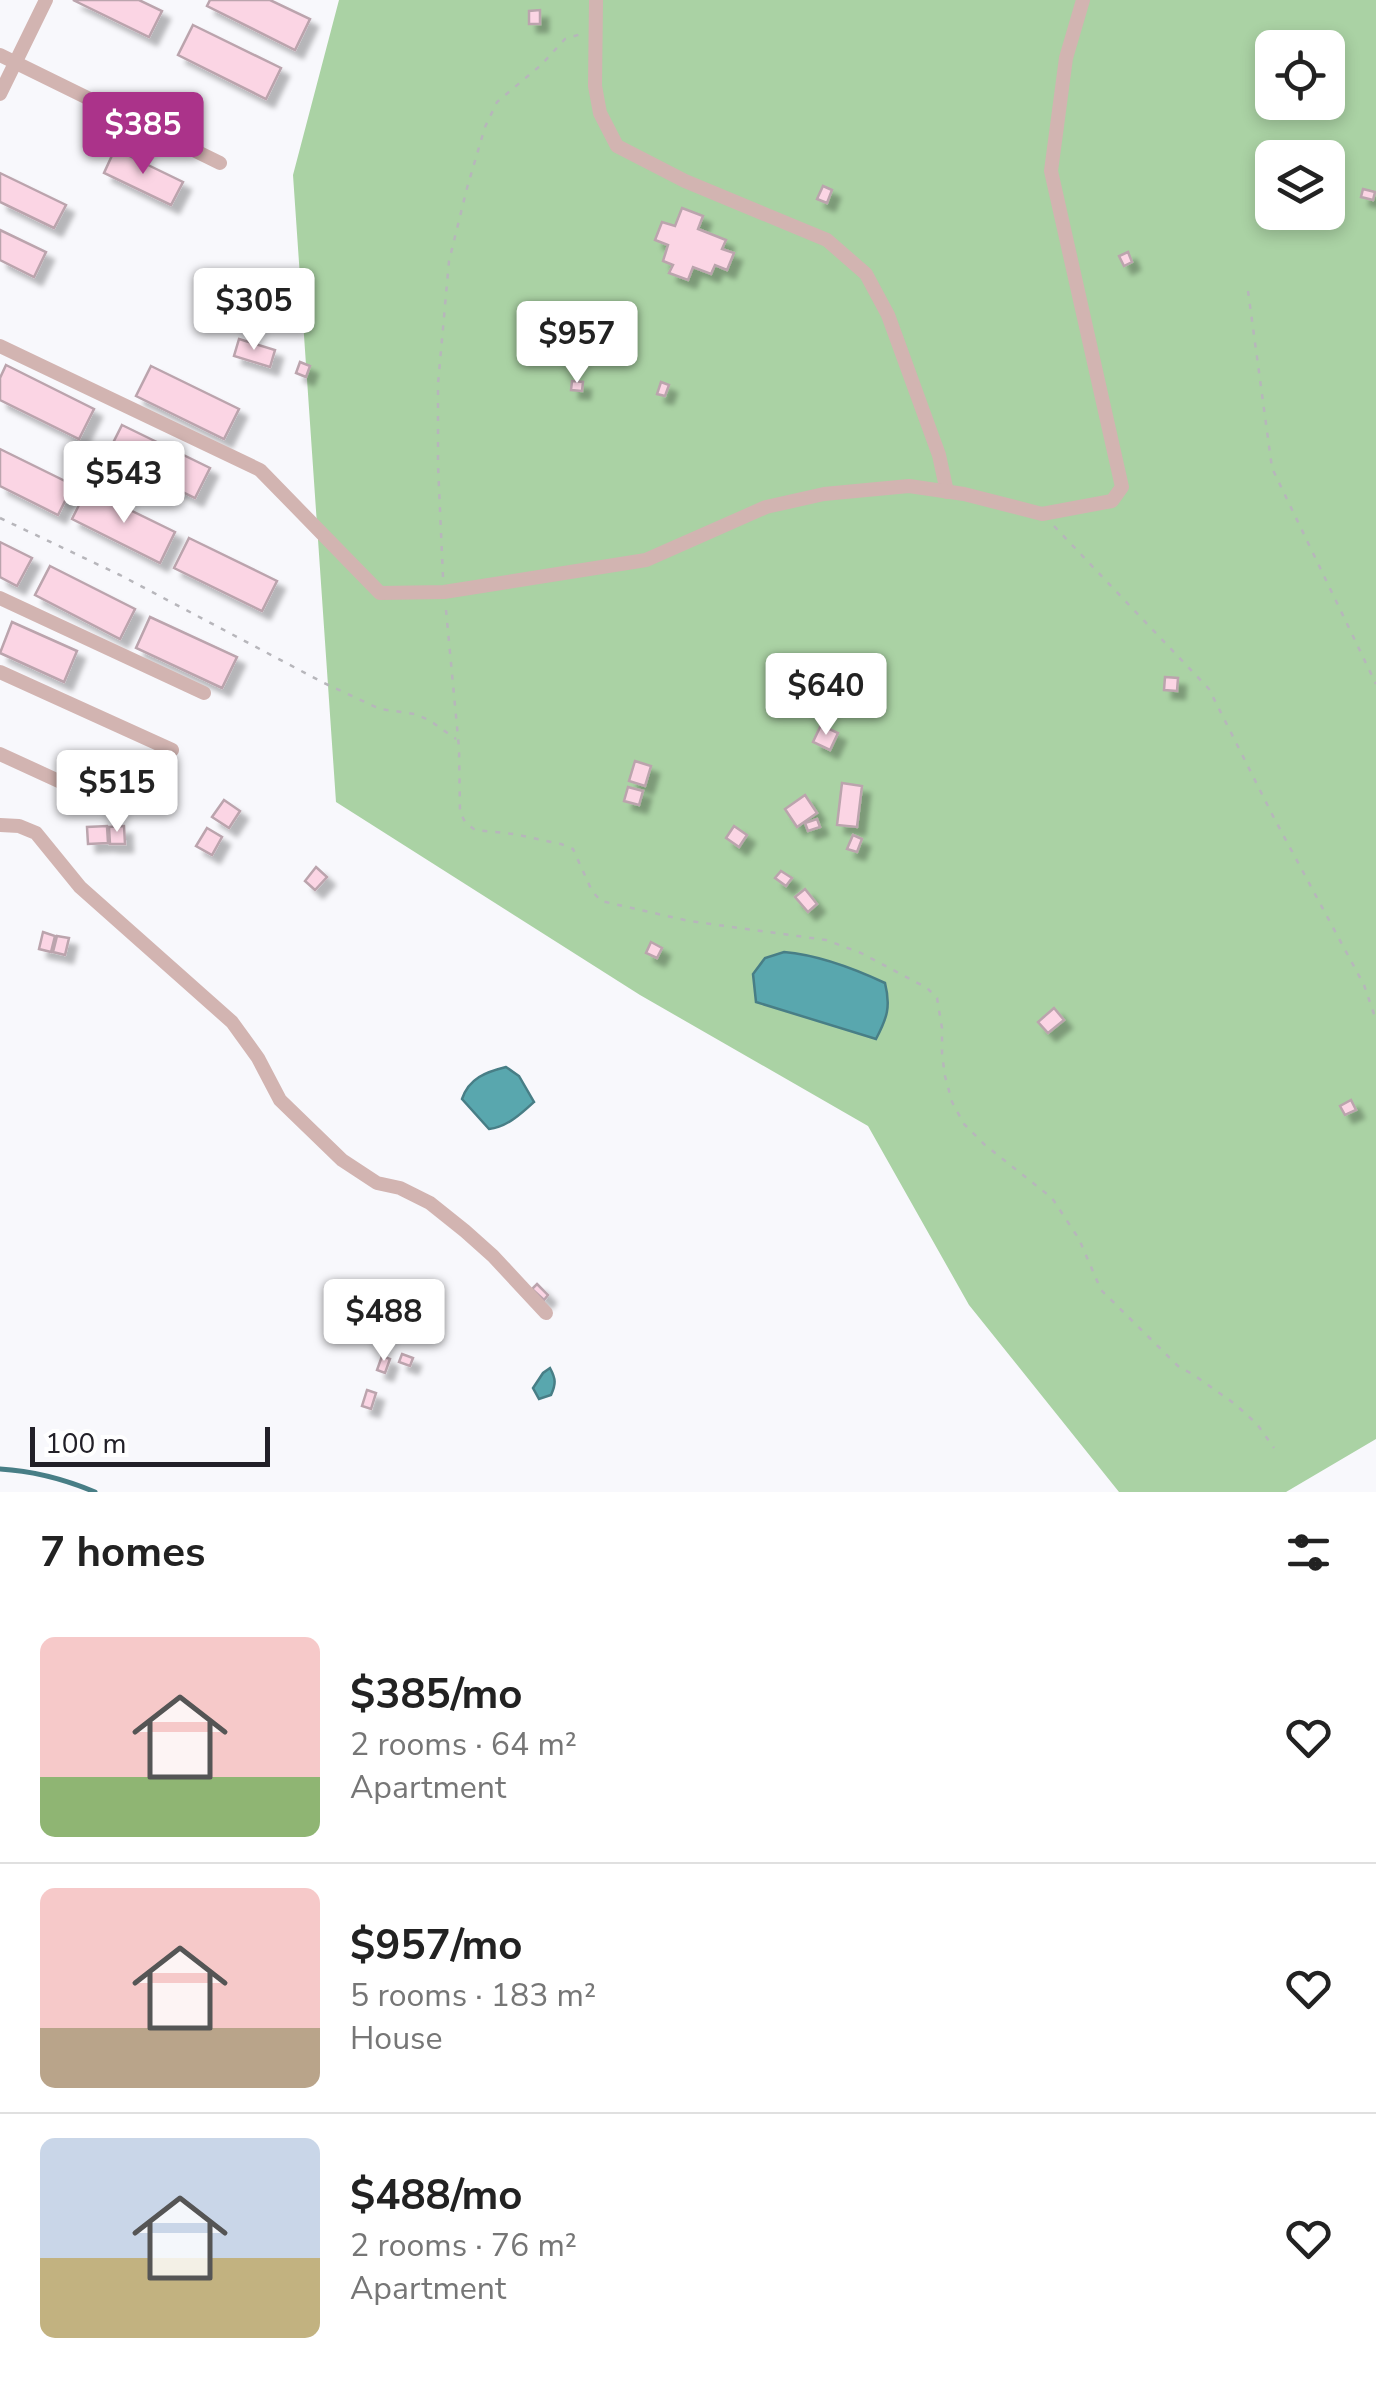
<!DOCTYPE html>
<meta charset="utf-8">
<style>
body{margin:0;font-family:"Nunito Sans",sans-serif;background:#f2f2f2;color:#222;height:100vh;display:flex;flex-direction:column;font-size:38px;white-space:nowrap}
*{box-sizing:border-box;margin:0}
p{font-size:32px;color:#767676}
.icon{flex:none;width:55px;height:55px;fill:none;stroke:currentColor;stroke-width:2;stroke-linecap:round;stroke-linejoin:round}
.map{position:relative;height:1492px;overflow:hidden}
.details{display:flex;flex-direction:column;background:#fff;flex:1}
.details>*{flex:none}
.controls{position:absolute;left:1255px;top:30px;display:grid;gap:20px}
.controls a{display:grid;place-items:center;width:90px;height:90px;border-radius:15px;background:#fff;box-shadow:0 5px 15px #0003;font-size:50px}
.scale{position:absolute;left:30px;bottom:25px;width:240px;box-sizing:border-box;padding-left:10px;border:5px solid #222028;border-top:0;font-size:28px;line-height:35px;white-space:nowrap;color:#222028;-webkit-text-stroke:8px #fff;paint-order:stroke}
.price{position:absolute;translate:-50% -85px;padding:0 22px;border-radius:10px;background:#fff;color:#222;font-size:32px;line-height:65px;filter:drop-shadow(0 2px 5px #0008)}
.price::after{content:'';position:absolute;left:50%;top:60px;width:30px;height:22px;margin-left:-15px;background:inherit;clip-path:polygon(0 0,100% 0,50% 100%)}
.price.on{background:#ab338a;color:#fff}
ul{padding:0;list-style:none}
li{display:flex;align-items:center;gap:30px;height:250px;padding:0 40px}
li+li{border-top:2px solid #e0e0e0}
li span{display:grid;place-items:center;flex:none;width:280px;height:200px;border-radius:15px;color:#555}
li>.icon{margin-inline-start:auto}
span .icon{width:120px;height:120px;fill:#fffc;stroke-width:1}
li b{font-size:42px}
h2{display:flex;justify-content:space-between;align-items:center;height:120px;padding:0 40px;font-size:42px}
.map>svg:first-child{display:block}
.green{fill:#aad2a4;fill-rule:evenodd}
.water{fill:#59a7ae;stroke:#487e86;stroke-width:2.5}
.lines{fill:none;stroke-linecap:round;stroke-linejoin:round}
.stream{stroke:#487e86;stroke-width:5}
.building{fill:#fbd5e4;stroke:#bba4ad;stroke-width:2.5;filter:url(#shadow)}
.path{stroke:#b7b6bb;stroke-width:2.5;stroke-dasharray:5 8;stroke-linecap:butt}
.minor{stroke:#d2b4b1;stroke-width:14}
</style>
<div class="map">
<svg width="1376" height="1492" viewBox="0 0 1376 1492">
<defs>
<filter id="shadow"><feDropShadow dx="8" dy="8" stdDeviation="2.5" flood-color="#0004"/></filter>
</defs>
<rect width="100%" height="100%" fill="#f8f8fc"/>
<!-- green -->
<path class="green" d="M339 0H1376V1439L1286 1492H1119L969 1305 868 1126 640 995 336 802 293 175ZM1272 48H1328V102H1272ZM1272 158H1328V212H1272Z"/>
<!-- water -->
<g class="water">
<path d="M784 952C819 955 853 968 885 983 891 1007 887 1018 876 1039L756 1002 753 974 765 958Z"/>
<path d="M506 1067 519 1076 534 1102C521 1114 507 1127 489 1129L462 1099C469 1078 486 1072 506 1067Z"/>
<path d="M550 1368C556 1379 556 1384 551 1395L539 1399 533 1388 543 1373Z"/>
</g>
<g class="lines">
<!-- stream -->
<path class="stream" d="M0 1469C34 1471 64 1479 95 1492"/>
</g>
<!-- building -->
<g class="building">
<path d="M73 0H139L162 11 149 37Z"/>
<path d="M210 0H270L310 19 295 50 207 6Z"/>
<path d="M540 10V24H529V11Z"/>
<path d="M193 25 281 68 266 99 178 55Z"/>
<path d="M115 149 183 182 171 205 104 173Z"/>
<path d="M0 173 66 205 54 228 0 202Z"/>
<path d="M823 186 832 190 827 203 817 199Z"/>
<path d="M1363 189 1375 192 1373 200 1361 197Z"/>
<path d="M682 208 703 216 698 229 726 240 722 249 734 253 727 270 715 265 711 274 693 267 688 280 669 273 673 265 663 261 668 245 655 240 662 222 675 226Z"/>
<path d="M0 230 46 252 34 277 0 260Z"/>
<path d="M1128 252 1132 262 1124 266 1119 256Z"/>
<path d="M239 339 275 350 270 367 234 356Z"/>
<path d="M300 362 310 366 306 377 296 373Z"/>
<path d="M6 365 94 409 79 439 0 400V378Z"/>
<path d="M151 366 239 409 224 439 136 396Z"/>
<path d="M572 381 583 382 582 391 571 390Z"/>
<path d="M661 382 669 385 665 396 657 394Z"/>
<path d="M122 425 210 468 195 498 107 455Z"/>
<path d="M0 449 73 485 58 515 0 486Z"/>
<path d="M87 489 175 532 160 563 72 519Z"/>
<path d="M189 538 277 581 262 611 174 568Z"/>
<path d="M0 542 32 558 17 586 0 577Z"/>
<path d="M50 566 135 609 120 639 35 595Z"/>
<path d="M150 617 237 657 222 688 136 648Z"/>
<path d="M12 622 77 651 64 682 0 653Z"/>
<path d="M1165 677 1178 678 1177 691 1164 690Z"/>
<path d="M821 725 838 733 830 750 813 742Z"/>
<path d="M635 761 651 766 645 786 629 781Z"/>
<path d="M842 783 862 786 857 827 837 825Z"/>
<path d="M628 787 643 791 639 805 624 801Z"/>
<path d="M805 795 817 813 797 827 785 809Z"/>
<path d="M224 800 240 811 229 828 212 817Z"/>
<path d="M817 819 820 827 808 831 805 823Z"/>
<path d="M107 826 108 843 88 844 87 827Z"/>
<path d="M124 826 125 844H110L109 827Z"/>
<path d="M734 826 747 835 739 847 726 838Z"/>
<path d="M207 828 222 837 212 855 196 846Z"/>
<path d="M853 835 862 839 857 852 847 849Z"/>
<path d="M316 867 327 877 315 890 305 881Z"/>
<path d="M781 871 792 878 786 886 775 878Z"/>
<path d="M805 889 817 904 808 912 795 897Z"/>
<path d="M43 932 55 936 51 952 39 949Z"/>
<path d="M57 936 69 938 65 955 53 952Z"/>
<path d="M651 942 662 948 657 958 646 953Z"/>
<path d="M1054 1008 1064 1020 1048 1033 1038 1022Z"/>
<path d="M1351 1100 1356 1110 1345 1115 1340 1106Z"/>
<path d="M537 1284 548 1295 544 1300 532 1289Z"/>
<path d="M402 1354 413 1358 410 1366 399 1362Z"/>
<path d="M382 1356 390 1359 385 1373 377 1370Z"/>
<path d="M367 1390 376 1393 371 1409 362 1406Z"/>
</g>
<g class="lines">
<!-- path -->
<g class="path">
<path d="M1248 291 1272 468 1376 684"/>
<path d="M0 518 120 575 324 683 380 709 415 714 429 720 456 739"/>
<path d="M1054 526 1209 689 1274 818 1364 985 1376 1020"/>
<path d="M443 577 438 465V384L449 261 467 188 485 127 497 102 541 65 565 39 581 34"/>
<path d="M446 610 459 748 460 812 465 822 475 830 514 834 561 844 573 849 592 891 601 901 689 921 826 940 861 953 927 988 937 998 942 1028V1054L945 1076 952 1102 964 1124 985 1145 1052 1198 1079 1239 1101 1290 1178 1366 1194 1375 1235 1404 1257 1424 1274 1448"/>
</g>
<!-- minor -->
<g class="minor">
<path d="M596 0 595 86 600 113 617 146 685 181 827 240 866 274 888 315 939 455 947 492"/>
<path d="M0 55 220 163"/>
<path d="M0 94 46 0"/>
<path d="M0 346 260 470 380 593 444 592 646 560 766 507 824 494 909 486 964 494 1042 514 1112 501 1122 487 1051 171 1066 58 1083 0"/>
<path d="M0 598 204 693"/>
<path d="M0 672 172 750"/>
<path d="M0 754 89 795"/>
<path d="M0 825 19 826 36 833 80 887 232 1022 258 1058 280 1100 342 1160 377 1183 400 1188 430 1203 465 1231 493 1256 546 1313"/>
</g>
</g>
</svg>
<div class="controls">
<a><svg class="icon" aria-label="locate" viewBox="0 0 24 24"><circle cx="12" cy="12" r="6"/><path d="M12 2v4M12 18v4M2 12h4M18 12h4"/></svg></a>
<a><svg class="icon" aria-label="layers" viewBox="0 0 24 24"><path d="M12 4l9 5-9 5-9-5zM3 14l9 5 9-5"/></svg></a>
</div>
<div class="scale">100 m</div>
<b class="price on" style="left:143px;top:177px">$385</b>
<b class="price" style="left:254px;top:353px">$305</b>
<b class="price" style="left:577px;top:386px">$957</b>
<b class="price" style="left:124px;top:526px">$543</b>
<b class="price" style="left:826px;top:738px">$640</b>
<b class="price" style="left:117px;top:835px">$515</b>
<b class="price" style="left:384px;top:1364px">$488</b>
</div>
<section class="details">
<h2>7 homes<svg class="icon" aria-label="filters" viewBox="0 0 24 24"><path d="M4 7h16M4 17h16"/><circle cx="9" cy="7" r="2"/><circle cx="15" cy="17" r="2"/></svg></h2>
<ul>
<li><span style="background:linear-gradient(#f6c9c9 70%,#8fb573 0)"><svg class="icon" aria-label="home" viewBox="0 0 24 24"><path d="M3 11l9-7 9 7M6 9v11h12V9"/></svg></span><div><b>$385/mo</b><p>2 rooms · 64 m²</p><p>Apartment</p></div><svg class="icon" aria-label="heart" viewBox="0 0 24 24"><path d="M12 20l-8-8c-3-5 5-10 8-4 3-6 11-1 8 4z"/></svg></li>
<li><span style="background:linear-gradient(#f6c9c9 70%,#b9a48a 0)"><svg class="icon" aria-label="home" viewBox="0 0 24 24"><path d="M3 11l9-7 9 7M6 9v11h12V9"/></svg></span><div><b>$957/mo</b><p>5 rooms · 183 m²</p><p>House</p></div><svg class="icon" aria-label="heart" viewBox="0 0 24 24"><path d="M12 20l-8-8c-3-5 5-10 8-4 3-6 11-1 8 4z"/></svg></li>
<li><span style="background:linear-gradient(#c9d6e8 60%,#c2b280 0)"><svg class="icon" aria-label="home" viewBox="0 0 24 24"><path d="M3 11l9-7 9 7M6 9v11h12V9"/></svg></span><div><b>$488/mo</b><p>2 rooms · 76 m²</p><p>Apartment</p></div><svg class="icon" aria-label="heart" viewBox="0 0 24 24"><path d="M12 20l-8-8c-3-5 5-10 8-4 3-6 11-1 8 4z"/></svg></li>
</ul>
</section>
